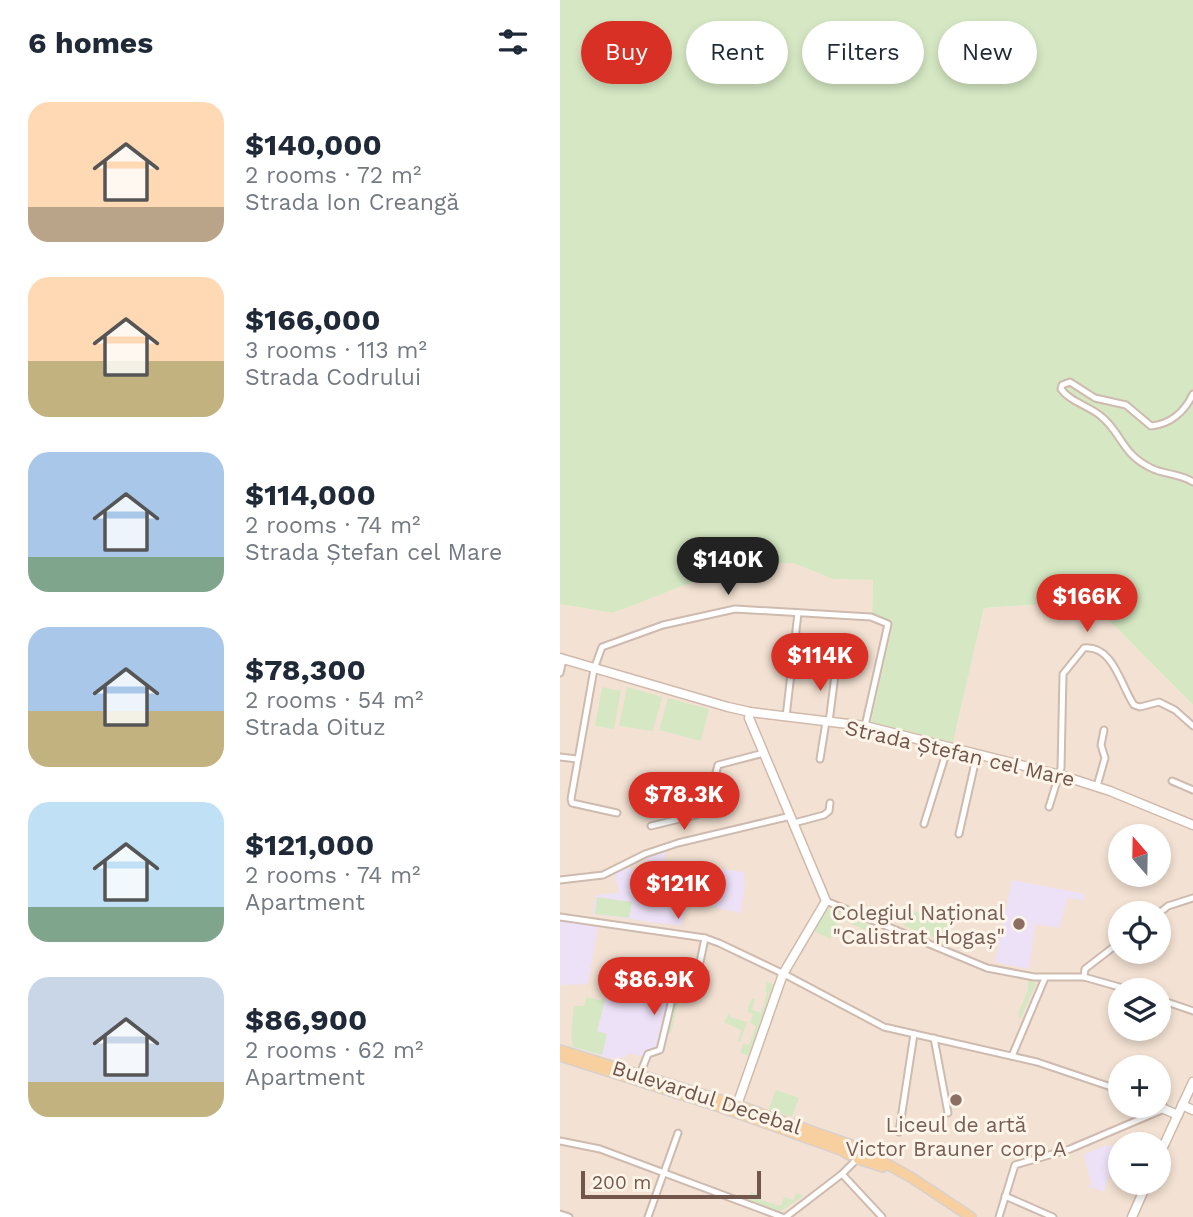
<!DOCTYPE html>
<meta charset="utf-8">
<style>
body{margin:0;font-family:"Work Sans",sans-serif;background:#f2f2f3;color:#1f2937;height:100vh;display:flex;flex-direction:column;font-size:26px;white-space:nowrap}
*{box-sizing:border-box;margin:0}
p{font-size:23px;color:#747a83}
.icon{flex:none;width:38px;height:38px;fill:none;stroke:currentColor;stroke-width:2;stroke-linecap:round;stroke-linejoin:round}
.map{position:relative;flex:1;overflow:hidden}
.side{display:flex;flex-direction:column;background:#fff;width:560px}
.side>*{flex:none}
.top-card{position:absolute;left:21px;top:21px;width:506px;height:63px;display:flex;gap:14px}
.needle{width:46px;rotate:340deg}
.controls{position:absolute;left:548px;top:824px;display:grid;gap:14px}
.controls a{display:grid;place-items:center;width:63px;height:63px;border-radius:50%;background:#fff;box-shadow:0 4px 10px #0003;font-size:35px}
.scale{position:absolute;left:21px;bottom:18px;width:180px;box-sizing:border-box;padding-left:7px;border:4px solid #73564b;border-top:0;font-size:19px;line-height:24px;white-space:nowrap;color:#73564b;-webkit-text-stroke:5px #fef5ea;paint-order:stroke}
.price{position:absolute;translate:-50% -60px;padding:0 16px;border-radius:24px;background:#d93025;color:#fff;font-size:23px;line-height:46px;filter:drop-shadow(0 2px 4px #0008)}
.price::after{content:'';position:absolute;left:50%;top:42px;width:21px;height:16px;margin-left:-10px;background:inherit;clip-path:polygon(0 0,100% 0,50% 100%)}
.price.current{background:#222;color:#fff}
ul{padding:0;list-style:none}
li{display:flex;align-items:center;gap:21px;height:175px;padding:0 28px}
li span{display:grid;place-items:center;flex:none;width:196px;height:140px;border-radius:21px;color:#555}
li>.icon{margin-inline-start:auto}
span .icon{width:84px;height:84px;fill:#fffc;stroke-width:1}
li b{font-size:30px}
h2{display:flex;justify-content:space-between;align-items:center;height:84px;padding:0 28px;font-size:30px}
.chip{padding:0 24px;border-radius:32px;background:#fff;box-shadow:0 4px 10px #0003;font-size:24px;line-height:63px}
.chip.current{background:#d93025;color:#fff}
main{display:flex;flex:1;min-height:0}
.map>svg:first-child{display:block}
.residential{fill:#f3e2d3;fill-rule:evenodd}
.education{fill:#ede1f7}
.green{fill:#d5e8c3}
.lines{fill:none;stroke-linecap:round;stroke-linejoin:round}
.street-casing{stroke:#cebaae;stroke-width:9}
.secondary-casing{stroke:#d1b9ab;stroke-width:11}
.primary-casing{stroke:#d8d0cd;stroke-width:12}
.street{stroke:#fff;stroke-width:5}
.secondary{stroke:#fff;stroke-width:8}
.primary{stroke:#f8d09f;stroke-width:9}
.education-dot{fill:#8d6e63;stroke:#fef5ea;stroke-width:2.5}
.labels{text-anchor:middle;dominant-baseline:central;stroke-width:6;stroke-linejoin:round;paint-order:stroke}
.street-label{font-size:21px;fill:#73564b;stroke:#fef5ea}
.education-label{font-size:21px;fill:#785e54;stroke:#fef5ea;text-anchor:end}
</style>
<main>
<section class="side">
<h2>6 homes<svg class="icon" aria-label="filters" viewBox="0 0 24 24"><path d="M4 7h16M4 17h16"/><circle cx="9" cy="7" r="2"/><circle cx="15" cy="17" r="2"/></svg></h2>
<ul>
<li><span style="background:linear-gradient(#ffd9b3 75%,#b9a48a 0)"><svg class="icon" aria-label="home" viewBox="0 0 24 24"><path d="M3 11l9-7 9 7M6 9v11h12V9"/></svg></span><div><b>$140,000</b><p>2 rooms · 72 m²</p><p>Strada Ion Creangă</p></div></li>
<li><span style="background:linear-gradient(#ffd9b3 60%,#c2b280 0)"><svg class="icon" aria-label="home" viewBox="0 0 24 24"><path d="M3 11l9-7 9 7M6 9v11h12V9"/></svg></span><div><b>$166,000</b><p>3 rooms · 113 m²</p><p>Strada Codrului</p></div></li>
<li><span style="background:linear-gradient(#a9c7e8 75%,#7fa58c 0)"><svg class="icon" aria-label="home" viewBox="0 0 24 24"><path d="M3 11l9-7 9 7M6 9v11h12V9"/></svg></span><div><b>$114,000</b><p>2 rooms · 74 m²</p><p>Strada Ștefan cel Mare</p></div></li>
<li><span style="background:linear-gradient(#a9c7e8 60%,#c2b280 0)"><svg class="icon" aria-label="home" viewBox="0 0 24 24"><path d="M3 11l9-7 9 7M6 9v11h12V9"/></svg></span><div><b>$78,300</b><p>2 rooms · 54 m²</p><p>Strada Oituz</p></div></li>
<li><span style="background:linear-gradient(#bfe0f5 75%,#7fa58c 0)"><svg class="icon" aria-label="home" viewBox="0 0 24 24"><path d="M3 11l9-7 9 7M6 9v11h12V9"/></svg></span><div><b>$121,000</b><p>2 rooms · 74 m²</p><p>Apartment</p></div></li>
<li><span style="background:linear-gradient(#c9d6e8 75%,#c2b280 0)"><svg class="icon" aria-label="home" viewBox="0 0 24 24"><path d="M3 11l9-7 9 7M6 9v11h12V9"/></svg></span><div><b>$86,900</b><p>2 rooms · 62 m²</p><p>Apartment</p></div></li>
</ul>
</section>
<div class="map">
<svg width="633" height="1217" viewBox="0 0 633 1217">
<rect width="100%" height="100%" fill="#fbf0e4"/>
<!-- residential -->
<path class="residential" d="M181 563H233L273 579 313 580 312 612 333 622 311 722 393 741 424 608 530 601 633 705V1217H0V604L53 613ZM560 836H598V875H560ZM560 914H598V952H560ZM560 990H598V1029H560ZM560 1068H598V1106H560ZM560 1144H598V1183H560Z"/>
<!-- education -->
<g class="education">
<path d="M105 851V862L184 872 185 886 181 913 153 907 155 891 132 889 121 926 33 914 36 895 60 893 54 874 70 867 81 887 88 883V856Z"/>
<path d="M452 880 525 894 523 901 508 897 499 928 475 924 469 969 435 962Z"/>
<path d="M0 919 38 926 28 984 0 985Z"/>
<path d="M87 969 116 974 95 1049 84 1057 69 1053 65 1057 53 1059 13 1047 14 1006H24L26 997 44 1001 50 975 84 981Z"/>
<path d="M545 1146H553L554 1156 544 1192 533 1187 528 1189 531 1182 524 1154Z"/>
</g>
<!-- green -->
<g class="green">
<path d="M0 0H633V705L530 601 424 608 393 742 311 722 333 622 312 613 313 580 273 579 233 563H182L53 613 0 604Z"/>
<path d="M42 687 61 691 54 729 35 726Z"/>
<path d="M67 687 102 697 93 731 59 726Z"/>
<path d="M108 698 149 709 141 741 99 730Z"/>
<path d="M37 897 72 902 69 918 35 914Z"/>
<path d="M267 908 316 927 313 933 280 919 270 939 254 931Z"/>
<path d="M350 910 392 924 386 942 344 926Z"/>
<path d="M468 980 475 982V986L460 1020 458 1014 468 990Z"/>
<path d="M207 982 213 984 189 1056 180 1053 183 1044 189 1045 196 1026 190 1023 193 1014 187 1011 192 998 195 999 192 1010 201 1013 207 992 205 991Z"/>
<path d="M114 991 121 992 111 1033H108L106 1042 102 1041Z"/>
<path d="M26 997 45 1001 37 1031 47 1034 42 1055 13 1047 11 1035 14 1006H24Z"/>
<path d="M170 1012V1017L187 1022 180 1042H178L181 1030 164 1022Z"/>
<path d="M216 1090 239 1098 232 1117 209 1109Z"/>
<path d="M191 1192 202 1196 201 1200 221 1206 224 1197 233 1200 236 1193 243 1196 223 1210 219 1211 188 1200Z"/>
</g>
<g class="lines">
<defs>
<g id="street">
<path d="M633 394C625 411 611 424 591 426L566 405 535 398 510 382 502 385 501 389C510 402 530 406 542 417 562 434 562 454 591 468 605 475 619 473 633 482"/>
<path d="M0 673 3 660"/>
<path d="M226 717 238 613"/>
<path d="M269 722 276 667"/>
<path d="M0 757 17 759"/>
<path d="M260 759 266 722"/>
<path d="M612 781 633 790"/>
<path d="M537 786 545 758 541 745 544 730"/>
<path d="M489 807 501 768 503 674 524 648C554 645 561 687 574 705L580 707 599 702 615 710 633 726"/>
<path d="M57 813 12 803 11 799 34 669 42 647 103 625 175 609 311 617 328 624 305 726"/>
<path d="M234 823 264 815 269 811 270 803"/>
<path d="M364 824 388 747"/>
<path d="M91 826 152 811 153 784 158 765 204 753"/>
<path d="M399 834 417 754"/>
<path d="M0 880 43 875 85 854 118 843 231 816"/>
<path d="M266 901 427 968 474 977H524L570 990"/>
<path d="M598 914 608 906 633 898"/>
<path d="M0 917 145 938 159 943 226 975 324 1027 477 1062 560 1090"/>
<path d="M524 977 525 969 560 942"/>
<path d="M598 999 633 1011"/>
<path d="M374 1038 388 1113"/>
<path d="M452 1056 485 978"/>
<path d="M80 1074 88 1054 100 1050 114 991 118 988 141 993 145 973 141 972 139 967 145 938"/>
<path d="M339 1132 354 1034"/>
<path d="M0 1141 40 1149 222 1217"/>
<path d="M282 1174 322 1217"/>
<path d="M445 1196 493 1217"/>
<path d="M0 1214 9 1217"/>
<path d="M88 1217 118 1133"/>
<path d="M226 1217 282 1174 296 1160"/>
<path d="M439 1217 455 1165 510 1149 597 1112 604 1109 602 1103 598 1102"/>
</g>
<g id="secondary">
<path d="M0 658 168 707 190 712 305 726 329 732 500 775 550 791 633 825"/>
<path d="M177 1105 223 974 266 901 189 718 190 712"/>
<path d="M622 1105 633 1110"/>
<path d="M604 1109 618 1115"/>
<path d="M598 1158 633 1082"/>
<path d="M572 1217 587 1183"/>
</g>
<g id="primary">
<path d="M0 1050 177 1105 297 1147 352 1178 411 1217"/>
<path d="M0 1056 160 1107 281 1150 289 1155"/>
<path d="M298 1159 323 1167"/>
</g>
</defs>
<!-- street casing -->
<use href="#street" class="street-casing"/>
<!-- secondary casing -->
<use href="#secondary" class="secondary-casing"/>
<!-- primary casing -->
<use href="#primary" class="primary-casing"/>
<!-- street -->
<use href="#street" class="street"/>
<!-- secondary -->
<use href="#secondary" class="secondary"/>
<!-- primary -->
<use href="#primary" class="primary"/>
</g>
<!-- markers -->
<g class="education-dot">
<circle cx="459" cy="924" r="7"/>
<circle cx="396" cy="1100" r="7"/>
</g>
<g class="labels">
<!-- street labels -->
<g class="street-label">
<text transform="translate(400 753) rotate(13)">Strada Ștefan cel Mare</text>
<text transform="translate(147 1097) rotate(18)">Bulevardul Decebal</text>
</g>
<!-- education labels -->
<g class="education-label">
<text x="445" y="912">Colegiul Național<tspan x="445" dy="24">"Calistrat Hogaș"</tspan></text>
<text x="396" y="1124" text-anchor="middle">Liceul de artă<tspan x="396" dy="24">Victor Brauner corp A</tspan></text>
</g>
</g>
</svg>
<div class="controls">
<a><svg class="needle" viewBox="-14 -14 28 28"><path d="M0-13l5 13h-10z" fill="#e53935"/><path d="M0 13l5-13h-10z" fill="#747a83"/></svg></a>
<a><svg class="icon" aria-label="locate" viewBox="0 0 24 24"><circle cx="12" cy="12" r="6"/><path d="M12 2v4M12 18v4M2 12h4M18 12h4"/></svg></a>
<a><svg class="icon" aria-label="layers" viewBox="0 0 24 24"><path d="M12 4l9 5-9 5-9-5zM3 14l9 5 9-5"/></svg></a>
<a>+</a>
<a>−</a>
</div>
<div class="scale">200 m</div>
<b class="price current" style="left:168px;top:597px">$140K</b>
<b class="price" style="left:527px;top:634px">$166K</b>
<b class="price" style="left:260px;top:693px">$114K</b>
<b class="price" style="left:124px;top:832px">$78.3K</b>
<b class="price" style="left:118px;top:921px">$121K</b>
<b class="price" style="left:94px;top:1017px">$86.9K</b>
<div class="top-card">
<a class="chip current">Buy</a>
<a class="chip">Rent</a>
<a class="chip">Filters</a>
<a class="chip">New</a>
</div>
</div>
</main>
